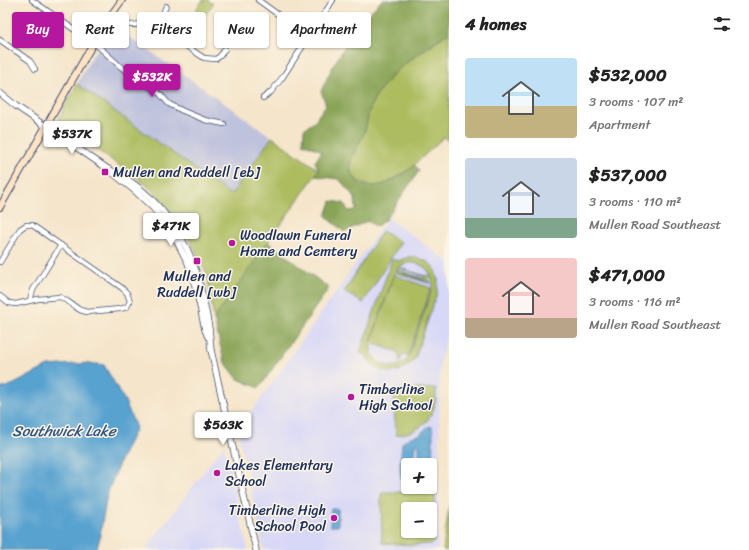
<!DOCTYPE html>
<meta charset="utf-8">
<style>
body{margin:0;font-family:Sriracha,sans-serif;background:#f2f2f2;color:#222;height:100vh;display:flex;flex-direction:column;font-size:15px;white-space:nowrap}
*{box-sizing:border-box;margin:0}
p{font-size:13px;color:#767676}
.icon{flex:none;width:22px;height:22px;fill:none;stroke:currentColor;stroke-width:2;stroke-linecap:round;stroke-linejoin:round}
.map{position:relative;flex:1;overflow:hidden}
.details{display:flex;flex-direction:column;background:#fff;width:300px}
.details>*{flex:none}
.banner{position:absolute;left:12px;top:12px;width:377px;height:36px;display:flex;gap:8px}
.tools{position:absolute;left:401px;top:458px;display:grid;gap:8px}
.tools a{display:grid;place-items:center;width:36px;height:36px;border-radius:4px;background:#fff;box-shadow:0 1px 3px #0004;font-size:20px}
.price{position:absolute;translate:-50% -34px;padding:0 9px;border-radius:4px;background:#fff;color:#222;font-size:13px;line-height:26px;filter:drop-shadow(0 1px 2px #0008)}
.price::after{content:'';position:absolute;left:50%;top:24px;width:12px;height:9px;margin-left:-6px;background:inherit;clip-path:polygon(0 0,100% 0,50% 100%)}
.price.selected{background:#b5179e;color:#fff}
ul{padding:0;list-style:none}
li{display:flex;align-items:center;gap:12px;height:100px;padding:0 16px}
li span{display:grid;place-items:center;flex:none;width:112px;height:80px;border-radius:4px;color:#555}
li>.icon{margin-inline-start:auto}
span .icon{width:48px;height:48px;fill:#fffc;stroke-width:1}
li b{font-size:17px}
h2{display:flex;justify-content:space-between;align-items:center;height:48px;padding:0 16px;font-size:17px}
.pill{padding:0 14px;border-radius:4px;background:#fff;box-shadow:0 1px 3px #0004;font-size:14px;line-height:36px}
.pill.selected{background:#b5179e;color:#fff}
main{display:flex;flex:1;min-height:0}
.map>svg:first-child{display:block}
.built{fill:#d7d7f8;fill-rule:evenodd}
.industrial{fill:#bfc2dd}
.green{fill:#acbc5f;stroke:#64765e;fill-rule:evenodd}
.forest{fill:#89a456;stroke:#526a5a}
.water{fill:#59a2d0;stroke:#3a6897}
.lines{fill:none;stroke-linecap:round;stroke-linejoin:round}
.minor-casing{stroke:#3c4a6e;stroke-width:6}
.tertiary-casing{stroke:#3c4a6e;stroke-width:7}
.secondary-casing{stroke:#3c4a6e;stroke-width:8}
.minor{stroke:#fff;stroke-width:4.5}
.tertiary{stroke:#fff;stroke-width:5.5}
.secondary{stroke:#ffe4c6;stroke-width:6}
.poi-dot{fill:#b5179e;stroke:#fcf5e5;stroke-width:1.5}
.labels{text-anchor:middle;dominant-baseline:central;stroke-width:3;stroke-linejoin:round;paint-order:stroke}
.poi-label{font-size:14px;fill:#1b2f5e;stroke:#fcf5e5;text-anchor:start}
.water-label{font-size:15px;font-style:italic;fill:#315786;stroke:#fcf5e5}
</style>
<main>
<div class="map">
<svg width="449" height="550" viewBox="0 0 449 550">
<rect width="100%" height="100%" fill="#fcf5e5"/>
<filter id="ink" filterUnits="userSpaceOnUse"><feTurbulence type="fractalNoise" baseFrequency=".025" numOctaves="2"/><feDisplacementMap in="SourceGraphic" scale="8" xChannelSelector="R" yChannelSelector="G"/><feConvolveMatrix kernelMatrix="1 2 1 2 8 2 1 2 1" color-interpolation-filters="sRGB"/></filter>
<filter id="wash" filterUnits="userSpaceOnUse"><feTurbulence type="fractalNoise" baseFrequency=".012" numOctaves="4" result="noise"/><feDisplacementMap in="SourceGraphic" scale="16" xChannelSelector="R" yChannelSelector="G"/><feGaussianBlur stdDeviation="0.9" result="paint"/><feColorMatrix in="noise" values="0 0 0 0 0 0 0 0 0 0 0 0 0 0 0 0 0 1.4 0 .05"/><feComposite in="paint" operator="in"/></filter>
<g filter="url(#wash)">
<rect width="100%" height="100%" fill="#f5e5ca"/>
<!-- built -->
<g class="built">
<path d="M388 218 449 262V327L440 362 438 550H264L238 431ZM408 465H430V487H408ZM408 509H430V531H408Z"/>
<path d="M224 445 248 550H145Z"/>
</g>
<!-- industrial -->
<path class="industrial" d="M111 24 272 137 231 195 77 84 95 51 97 50 101 45 100 43Z"/>
<!-- green -->
<g class="green">
<path d="M203 0H208L213 4 187 40 178 34Z"/>
<path d="M449 32V141L444 137 411 168 384 185 371 186 364 184 358 181 351 173V160L364 133 369 110 374 99 389 78 401 67Z"/>
<path d="M77 84 231 195 272 137 319 170 214 319 207 274 191 243 173 214 151 189 133 175 58 123V119Z"/>
<path d="M382 231 401 242 363 303 344 292Z"/>
<path d="M408 257H416L428 262 434 268 438 280 437 293 415 358C402 378 375 376 366 355L360 353 392 259 398 261ZM407 263C423 261 435 273 432 289L410 353 406 361 399 365 391 367 379 363 371 353V341L393 276 397 269Z"/>
<path d="M400 268 425 276 426 275 430 276 429 280 431 282 403 273 431 284 397 273 398 270 424 279 425 277Z"/>
<path d="M394 275 431 288 408 356 403 354 400 361 398 352 371 343Z"/>
<path d="M436 388C437 416 424 432 396 435L393 393 395 390Z"/>
<path d="M384 492H435L434 542 431 544 414 545 382 543 381 494ZM408 509H430V531H408Z"/>
<path d="M449 506V550H443Z"/>
</g>
<!-- forest -->
<g class="forest">
<path d="M382 0H449V32C421 51 392 69 374 99 368 110 368 122 364 134 359 145 350 156 350 168 350 172 353 175 355 179 370 198 402 176 415 165L419 171 385 220 381 222 377 227 367 221 344 232 326 216 331 201 344 203 348 211 356 210 355 198 339 179 315 176 319 170 315 162 322 151 303 143 304 129 313 123 326 105 321 91 333 66 359 23Z"/>
<path d="M268 242 329 288 259 388 238 379 224 361 214 319Z"/>
</g>
<!-- water -->
<g class="water">
<path d="M89 363 104 365 125 401 136 428 120 461 107 495 99 541 96 550H0V389L14 384 48 366Z"/>
<path d="M429 426 432 427 433 435 432 479 430 481V465H419V446L417 444 415 445 414 465H408V482H404L401 479C399 467 401 455 402 443L410 437 419 435Z"/>
<path d="M331 509H338V526H330Z"/>
</g>
</g>
<g filter="url(#ink)">
<g class="lines">
<defs>
<g id="minor">
<path d="M32 0 99 47 122 68 160 94 169 104 183 111 205 120 224 124"/>
<path d="M258 0 309 37"/>
<path d="M111 15C115 18 120 22 125 24 136 28 148 20 160 21L171 36 204 58 216 59 220 56 225 49"/>
<path d="M160 21 166 6"/>
<path d="M0 40 30 61 35 69"/>
<path d="M263 98 271 92 282 78 333 0"/>
<path d="M0 262 20 229 26 225H32L122 288 127 293 130 301 127 307 120 309 87 312 80 310 67 301 60 297 38 299 16 304 9 303 0 296"/>
<path d="M30 300 33 290 61 245"/>
</g>
<g id="tertiary">
<path d="M0 93 16 106 108 169 134 190 154 209 173 234 188 263 197 292 205 330 208 337"/>
<path d="M108 169C151 188 183 230 197 274 202 292 206 311 209 328 210 336 210 343 211 350L256 550"/>
</g>
<path id="secondary" d="M0 207 103 26 122 0"/>
</defs>
<!-- minor casing -->
<use href="#minor" class="minor-casing"/>
<!-- tertiary casing -->
<use href="#tertiary" class="tertiary-casing"/>
<!-- secondary casing -->
<use href="#secondary" class="secondary-casing"/>
<!-- minor -->
<use href="#minor" class="minor"/>
<!-- tertiary -->
<use href="#tertiary" class="tertiary"/>
<!-- secondary -->
<use href="#secondary" class="secondary"/>
</g>
</g>
<!-- markers -->
<g class="poi-dot">
<rect x="101" y="168" width="8" height="8" rx="2"/>
<circle cx="232" cy="243" r="4"/>
<rect x="193" y="257" width="8" height="8" rx="2"/>
<circle cx="351" cy="397" r="4"/>
<circle cx="217" cy="473" r="4"/>
<circle cx="334" cy="518" r="4"/>
</g>
<g class="labels">
<!-- poi labels -->
<g class="poi-label">
<text x="113" y="172">Mullen and Ruddell [eb]</text>
<text x="240" y="235">Woodlawn Funeral<tspan x="240" dy="16">Home and Cemtery</tspan></text>
<text x="197" y="276" text-anchor="middle">Mullen and<tspan x="197" dy="16">Ruddell [wb]</tspan></text>
<text x="359" y="389">Timberline<tspan x="359" dy="16">High School</tspan></text>
<text x="225" y="465">Lakes Elementary<tspan x="225" dy="16">School</tspan></text>
<text x="326" y="510" text-anchor="end">Timberline High<tspan x="326" dy="16">School Pool</tspan></text>
</g>
<!-- water labels -->
<g class="water-label">
<text x="64" y="431">Southwick Lake</text>
</g>
</g>
</svg>
<div class="tools">
<a>+</a>
<a>−</a>
</div>
<b class="price selected" style="left:152px;top:98px">$532K</b>
<b class="price" style="left:72px;top:155px">$537K</b>
<b class="price" style="left:171px;top:247px">$471K</b>
<b class="price" style="left:223px;top:446px">$563K</b>
<div class="banner">
<a class="pill selected">Buy</a>
<a class="pill">Rent</a>
<a class="pill">Filters</a>
<a class="pill">New</a>
<a class="pill">Apartment</a>
</div>
</div>
<section class="details">
<h2>4 homes<svg class="icon" aria-label="filters" viewBox="0 0 24 24"><path d="M4 7h16M4 17h16"/><circle cx="9" cy="7" r="2"/><circle cx="15" cy="17" r="2"/></svg></h2>
<ul>
<li><span style="background:linear-gradient(#bfe0f5 60%,#c2b280 0)"><svg class="icon" aria-label="home" viewBox="0 0 24 24"><path d="M3 11l9-7 9 7M6 9v11h12V9"/></svg></span><div><b>$532,000</b><p>3 rooms · 107 m²</p><p>Apartment</p></div></li>
<li><span style="background:linear-gradient(#c9d6e8 75%,#7fa58c 0)"><svg class="icon" aria-label="home" viewBox="0 0 24 24"><path d="M3 11l9-7 9 7M6 9v11h12V9"/></svg></span><div><b>$537,000</b><p>3 rooms · 110 m²</p><p>Mullen Road Southeast</p></div></li>
<li><span style="background:linear-gradient(#f6c9c9 75%,#b9a48a 0)"><svg class="icon" aria-label="home" viewBox="0 0 24 24"><path d="M3 11l9-7 9 7M6 9v11h12V9"/></svg></span><div><b>$471,000</b><p>3 rooms · 116 m²</p><p>Mullen Road Southeast</p></div></li>
</ul>
</section>
</main>
